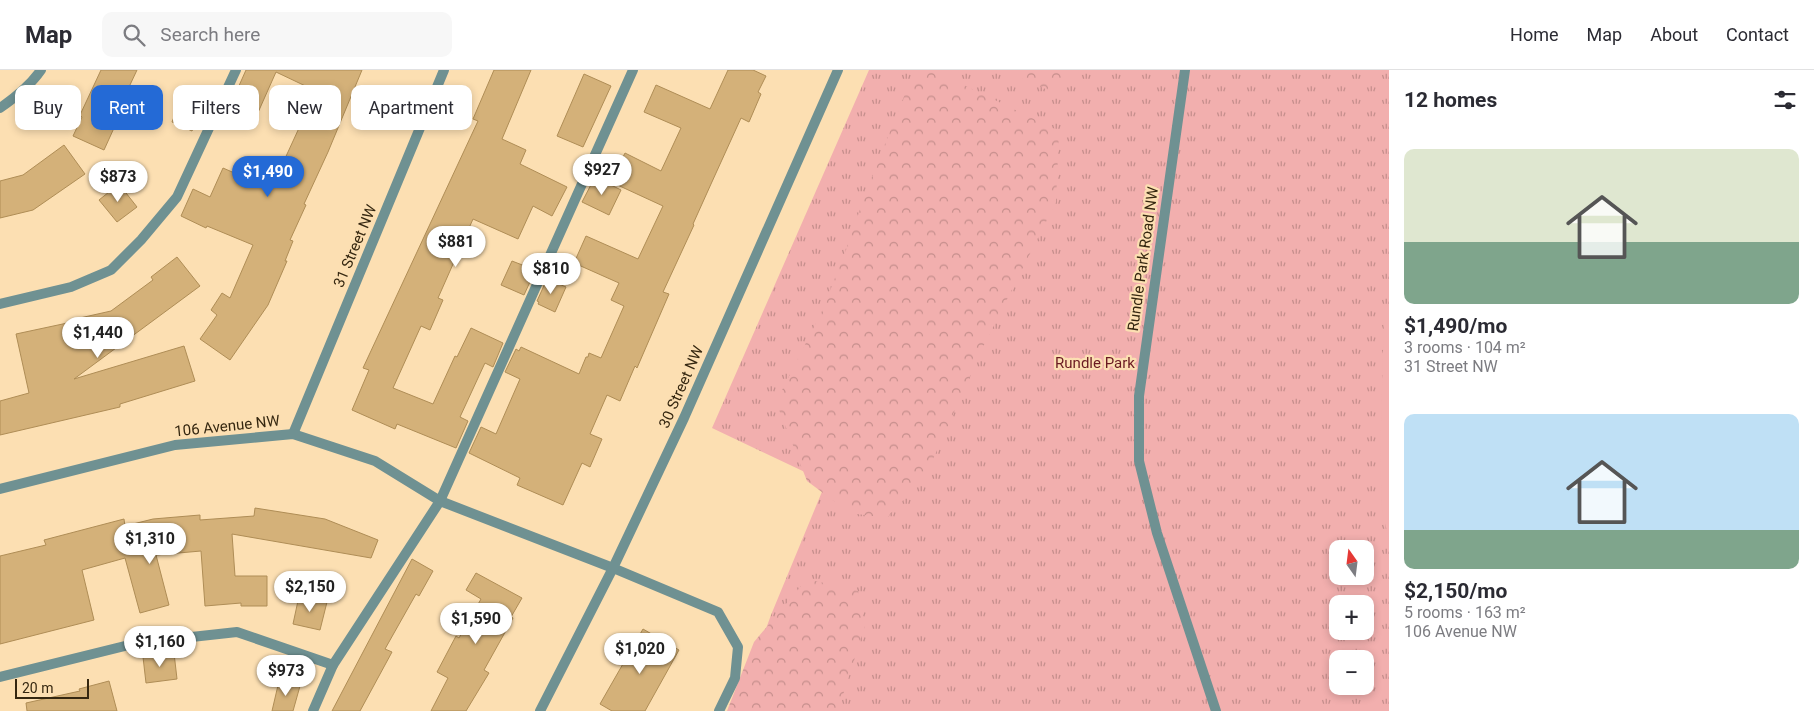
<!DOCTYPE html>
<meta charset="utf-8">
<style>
body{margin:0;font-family:Roboto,sans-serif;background:#f7f7f7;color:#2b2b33;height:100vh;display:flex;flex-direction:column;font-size:19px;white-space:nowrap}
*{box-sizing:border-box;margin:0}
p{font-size:16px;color:#7c7c81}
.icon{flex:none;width:28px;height:28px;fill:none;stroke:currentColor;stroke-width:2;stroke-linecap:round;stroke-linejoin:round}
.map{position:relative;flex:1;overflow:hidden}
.drawer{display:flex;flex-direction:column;background:#fff;width:425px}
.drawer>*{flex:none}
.hud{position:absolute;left:15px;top:15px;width:475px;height:45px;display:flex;gap:10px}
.needle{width:32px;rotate:346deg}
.controls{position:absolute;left:1329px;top:470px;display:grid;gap:10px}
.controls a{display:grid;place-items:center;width:45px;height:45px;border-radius:10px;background:#fff;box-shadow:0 2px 8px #0003;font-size:25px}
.scale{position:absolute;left:15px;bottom:12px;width:74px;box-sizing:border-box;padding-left:5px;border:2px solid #352710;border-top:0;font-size:14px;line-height:18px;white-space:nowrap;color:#352710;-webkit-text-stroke:4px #fcdfb2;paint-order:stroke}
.price{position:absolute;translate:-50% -42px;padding:0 11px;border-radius:18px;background:#fff;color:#222;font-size:16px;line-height:32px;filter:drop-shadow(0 1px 2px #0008)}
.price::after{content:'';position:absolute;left:50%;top:30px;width:15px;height:11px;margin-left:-8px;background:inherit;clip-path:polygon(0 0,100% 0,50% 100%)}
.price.active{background:#246ad6;color:#fff}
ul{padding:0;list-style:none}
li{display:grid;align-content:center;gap:10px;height:265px;padding:0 15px}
li span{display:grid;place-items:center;height:155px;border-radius:10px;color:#555}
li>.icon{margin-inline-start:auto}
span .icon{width:90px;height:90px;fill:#fffc;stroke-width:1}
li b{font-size:21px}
h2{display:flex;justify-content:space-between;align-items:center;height:60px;padding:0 15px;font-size:21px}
.tag{padding:0 18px;border-radius:10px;background:#fff;box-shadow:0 2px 8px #0003;font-size:18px;line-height:45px}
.tag.active{background:#246ad6;color:#fff}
header{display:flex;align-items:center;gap:30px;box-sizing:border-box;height:70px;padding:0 25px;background:#fff;border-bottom:1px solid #e1e1e2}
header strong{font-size:24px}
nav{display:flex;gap:28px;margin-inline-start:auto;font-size:18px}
.search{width:350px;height:45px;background:#f7f7f7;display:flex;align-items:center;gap:12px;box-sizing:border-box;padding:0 18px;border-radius:10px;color:#7c7c81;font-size:19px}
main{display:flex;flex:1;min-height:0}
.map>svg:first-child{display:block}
.grass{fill:url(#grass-tufts);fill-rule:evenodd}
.forest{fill:url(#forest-crowns)}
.garden{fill:#f2afae}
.building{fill:#d4b179;stroke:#af8d56}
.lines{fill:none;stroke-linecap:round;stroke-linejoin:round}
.lane{stroke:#6f9192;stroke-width:10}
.street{stroke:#6f9192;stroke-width:10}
.labels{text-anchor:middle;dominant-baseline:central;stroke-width:4.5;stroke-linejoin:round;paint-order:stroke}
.street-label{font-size:15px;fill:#352710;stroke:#fcdfb2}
.park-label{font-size:15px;fill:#6a1922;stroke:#fcdfb2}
</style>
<header>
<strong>Map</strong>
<div class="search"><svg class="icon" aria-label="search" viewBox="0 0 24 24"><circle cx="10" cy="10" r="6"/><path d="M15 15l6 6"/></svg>Search here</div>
<nav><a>Home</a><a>Map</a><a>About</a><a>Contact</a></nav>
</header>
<main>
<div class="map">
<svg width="1389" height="641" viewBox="0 0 1389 641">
<defs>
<pattern id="grass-tufts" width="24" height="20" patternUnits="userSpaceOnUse" patternTransform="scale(1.25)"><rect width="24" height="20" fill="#f2afae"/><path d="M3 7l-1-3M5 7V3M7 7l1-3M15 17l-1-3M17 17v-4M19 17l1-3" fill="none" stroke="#c58e8c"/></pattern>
<pattern id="forest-crowns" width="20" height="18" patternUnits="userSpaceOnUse" patternTransform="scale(1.25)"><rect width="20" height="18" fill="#f2afae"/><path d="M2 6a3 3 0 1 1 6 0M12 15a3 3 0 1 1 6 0" fill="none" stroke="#c58e8c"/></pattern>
</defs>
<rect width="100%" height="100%" fill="#fcdfb2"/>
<!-- grass -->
<path class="grass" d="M869 0H1389V641H736L771 545 826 412 712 358ZM1338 479H1365V506H1338ZM1338 534H1365V561H1338ZM1338 589H1365V616H1338Z"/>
<!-- forest -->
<g class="forest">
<path d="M920 0H933L1059 61 1056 132 983 277 926 405 887 448 850 443 807 411 776 332 822 241 846 180 867 119 907 19Z"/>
<path d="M1003 0H1069L1050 21Z"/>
<path d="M807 509 858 521 865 556 843 625 840 641H727L754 572Z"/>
</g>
<!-- garden -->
<path class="garden" d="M1384 246H1389V470L1382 440 1380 388Z"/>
<!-- building -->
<g class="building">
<path d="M101 0H137L121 34 124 36 104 80 73 66 82 47 80 45Z"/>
<path d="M246 0H362L328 82 304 134 306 135 290 170 293 171 285 191H287L268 235 230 290 200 269 217 245 211 240 222 223 230 228 253 175 207 156 206 158 181 146 193 119 210 127 223 98 271 119 316 21 276 2 252 56 226 45Z"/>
<path d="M494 0H531L502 69 526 80 520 94 567 117 552 146 533 136 518 169 473 149 438 228 443 230 430 260 421 256 393 318 433 334 455 286 457 287 471 258 503 273 493 297 485 293 484 295 460 347 468 351 456 378 397 354 395 359 352 340 369 300 363 298 478 51 473 49Z"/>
<path d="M728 0H753L766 6 758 22 761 24 749 52 741 48 711 114 693 154 694 155 663 222 669 224 637 298 635 296 620 331 607 325 590 364 602 369 590 397 582 393 563 435 517 415 520 408 469 383 481 357 496 364 520 309 505 302 516 279 519 281 521 277 579 304 586 287H588L589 283 601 288 624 236 611 230 619 213 574 193 586 166 638 189 663 136 611 112 625 83 661 101 681 58 644 42 656 15 710 39Z"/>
<path d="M584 4 611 16 583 77 557 66Z"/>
<path d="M184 22 205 31 192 61 172 52Z"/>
<path d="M64 75 85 104 33 140 0 148V111L23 105Z"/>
<path d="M595 107 621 120 609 145 582 132Z"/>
<path d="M119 114 137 137 117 152 99 130Z"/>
<path d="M177 187 200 216 74 309 184 276 195 311 120 334V337L0 365V331L29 323 16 264 72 252 71 250 111 241 153 210 151 207Z"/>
<path d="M512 191 530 198 529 201 534 203 524 225 501 215Z"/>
<path d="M547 209 566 217 555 242 538 234 539 232 537 231Z"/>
<path d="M255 438 325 449 378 470 371 488 232 464 235 506H267V536H241V533L205 536 201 481 156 485 169 535 140 543 125 488 82 500 94 550 0 574V486L46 475 44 470 124 449 125 456 153 449 200 445V450L254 446Z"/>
<path d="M412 489 433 501 419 526 416 524 385 579 392 582 360 641H332Z"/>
<path d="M476 503 522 528 511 547 513 548 484 600 489 603 466 641H431L448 608 437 602 456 566 459 568 481 529 466 520Z"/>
<path d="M301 525 327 532 320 560 293 554 299 526Z"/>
<path d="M643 559 679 580 645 641H612L600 634Z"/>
<path d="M174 583 177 609 146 613 143 587Z"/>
<path d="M109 611 117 641H27L26 633 80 621 79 619Z"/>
<path d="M279 611 300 616 293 641H272Z"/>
</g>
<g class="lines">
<!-- lane -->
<g class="lane">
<path d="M0 234 71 217 111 200 141 170 177 127 236 0"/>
<path d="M613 498 718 542 738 577 735 608 719 641"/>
<path d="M0 607 137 573 237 562 333 595"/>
<path d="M313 641 333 595 440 431 633 0"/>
</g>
<!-- street -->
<g class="street">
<path d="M1185 0 1139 326V391L1157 463 1216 641"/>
<path d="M0 38C16 27 30 16 41 0"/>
<path d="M293 364 444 0"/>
<path d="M0 419 175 375 293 364 375 391 440 431 613 498"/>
<path d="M540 641 613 498 684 348 838 0"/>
</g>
</g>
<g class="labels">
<!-- street labels -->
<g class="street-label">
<text transform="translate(355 176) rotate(-67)">31 Street NW</text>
<text transform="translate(1143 189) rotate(-82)">Rundle Park Road NW</text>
<text transform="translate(681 317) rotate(-66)">30 Street NW</text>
<text transform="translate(227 356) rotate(-6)">106 Avenue NW</text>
</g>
<!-- park labels -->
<g class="park-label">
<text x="1095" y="293">Rundle Park</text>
</g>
</g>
</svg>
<div class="controls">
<a><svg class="needle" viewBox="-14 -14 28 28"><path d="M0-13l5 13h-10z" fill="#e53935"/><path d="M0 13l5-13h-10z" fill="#7c7c81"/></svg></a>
<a>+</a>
<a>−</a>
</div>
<div class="scale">20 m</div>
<b class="price" style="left:602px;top:126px">$927</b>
<b class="price active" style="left:268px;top:128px">$1,490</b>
<b class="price" style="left:118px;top:133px">$873</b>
<b class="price" style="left:456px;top:198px">$881</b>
<b class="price" style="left:551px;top:225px">$810</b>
<b class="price" style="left:98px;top:289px">$1,440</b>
<b class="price" style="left:150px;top:495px">$1,310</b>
<b class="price" style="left:310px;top:543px">$2,150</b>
<b class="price" style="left:476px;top:575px">$1,590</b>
<b class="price" style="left:160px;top:598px">$1,160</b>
<b class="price" style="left:640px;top:605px">$1,020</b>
<b class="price" style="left:286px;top:627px">$973</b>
<div class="hud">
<a class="tag">Buy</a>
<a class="tag active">Rent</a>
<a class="tag">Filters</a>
<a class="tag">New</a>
<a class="tag">Apartment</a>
</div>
</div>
<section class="drawer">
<h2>12 homes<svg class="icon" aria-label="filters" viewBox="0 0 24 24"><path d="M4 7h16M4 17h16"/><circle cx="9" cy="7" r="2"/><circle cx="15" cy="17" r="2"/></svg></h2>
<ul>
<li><span style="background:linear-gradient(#dfe7d0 60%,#7fa58c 0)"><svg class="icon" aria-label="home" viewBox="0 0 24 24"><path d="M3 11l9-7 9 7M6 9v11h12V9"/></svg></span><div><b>$1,490/mo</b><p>3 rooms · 104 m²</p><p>31 Street NW</p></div></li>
<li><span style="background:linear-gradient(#bfe0f5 75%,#7fa58c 0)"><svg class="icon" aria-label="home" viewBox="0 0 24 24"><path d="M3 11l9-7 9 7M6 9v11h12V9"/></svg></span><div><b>$2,150/mo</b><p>5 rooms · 163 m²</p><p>106 Avenue NW</p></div></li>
</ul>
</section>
</main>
